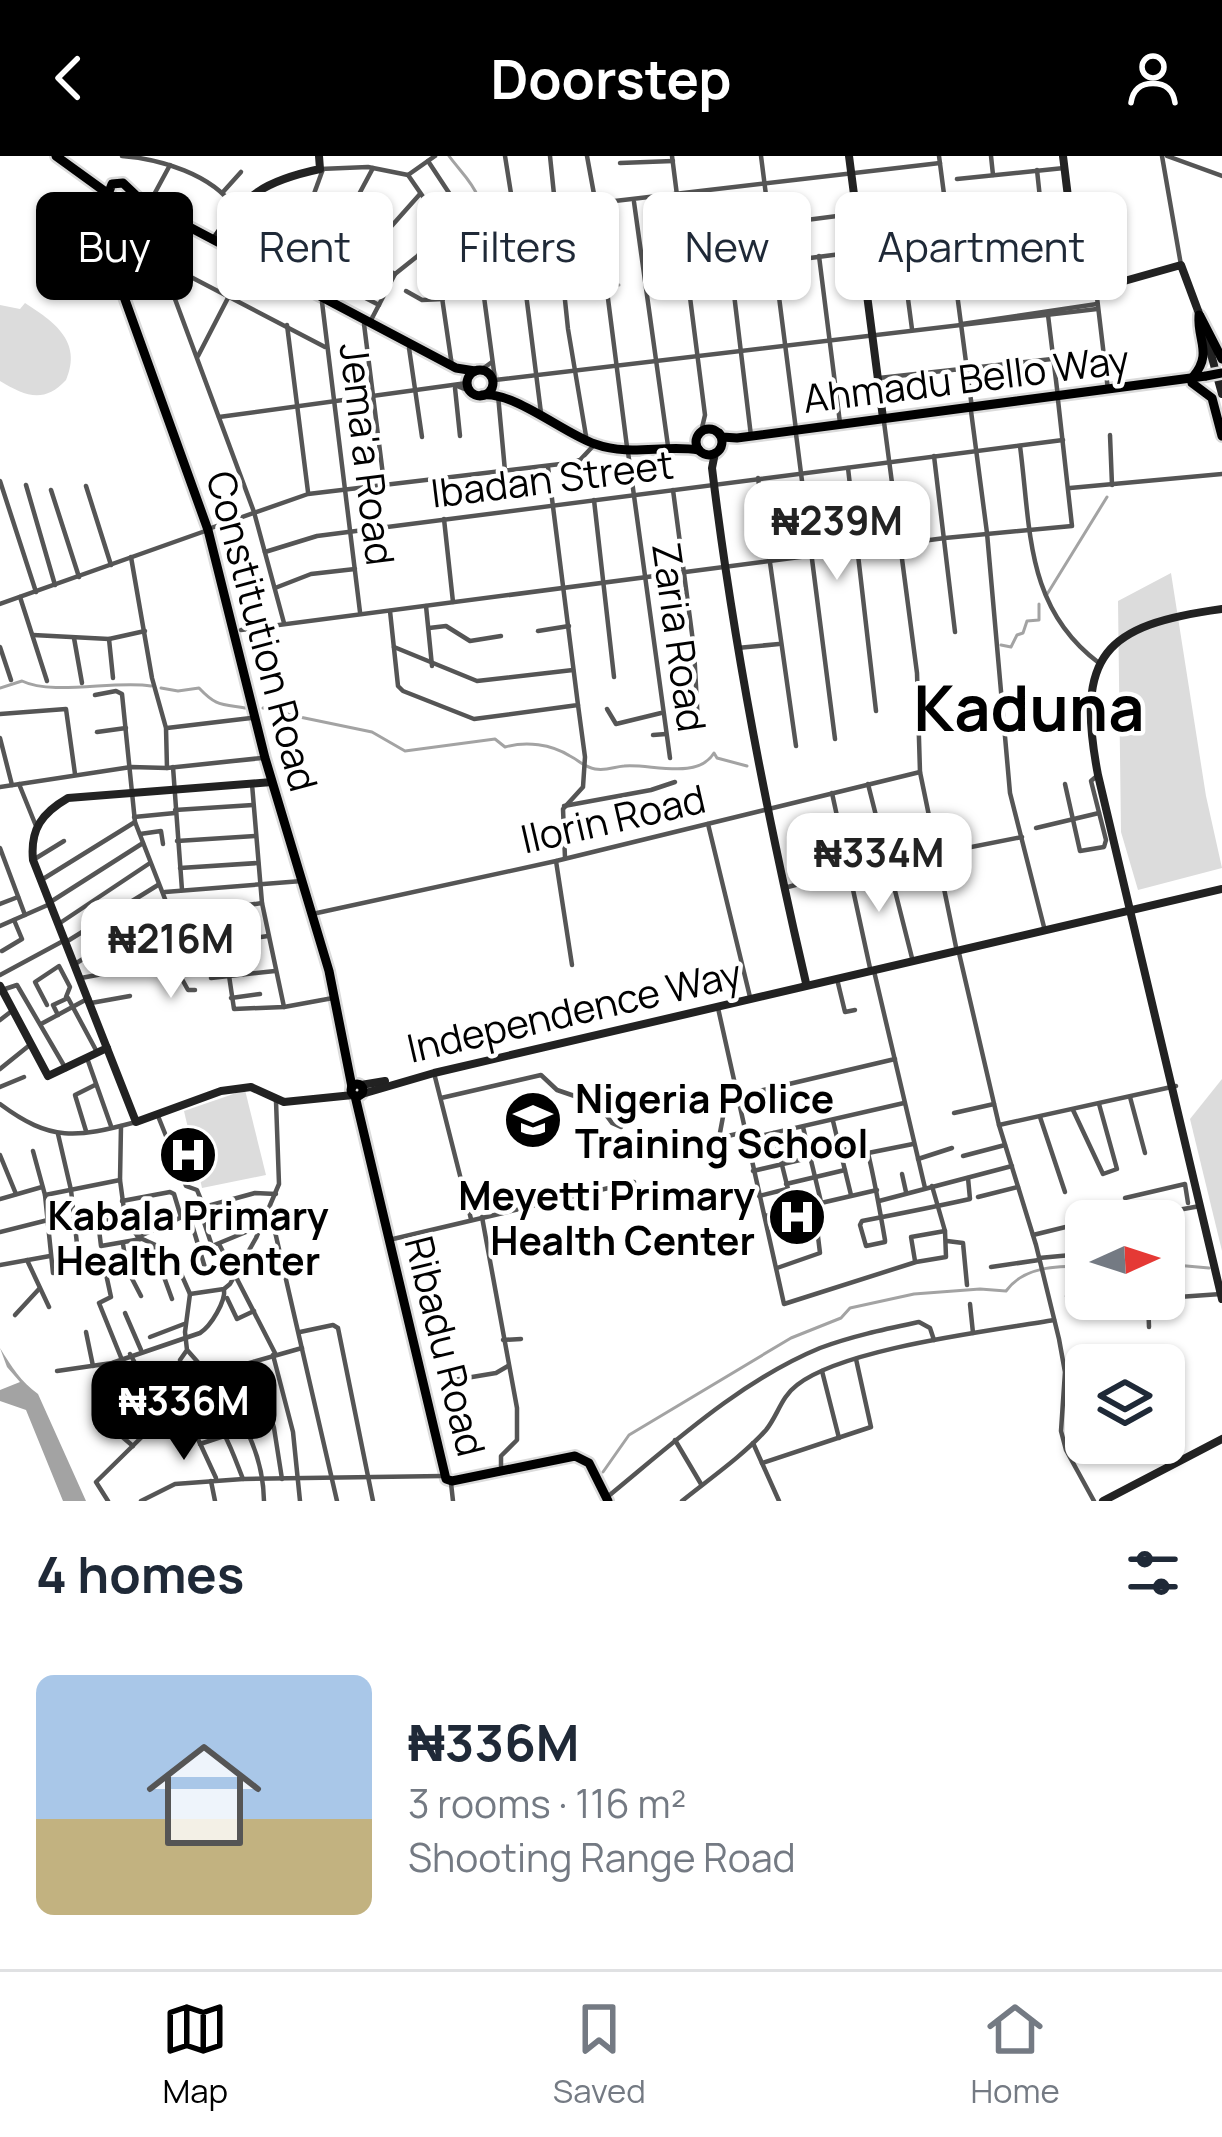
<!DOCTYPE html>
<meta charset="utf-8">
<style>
body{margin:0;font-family:Manrope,sans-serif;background:#f2f2f3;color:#1f2937;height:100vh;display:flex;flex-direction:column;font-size:45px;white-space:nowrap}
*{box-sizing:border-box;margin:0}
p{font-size:39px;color:#747a83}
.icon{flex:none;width:66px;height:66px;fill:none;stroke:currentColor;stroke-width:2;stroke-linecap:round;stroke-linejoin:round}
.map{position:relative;height:1345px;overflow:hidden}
.details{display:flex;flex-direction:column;background:#fff;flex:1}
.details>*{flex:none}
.banner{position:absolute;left:36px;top:36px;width:1152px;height:108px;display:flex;gap:24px}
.needle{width:78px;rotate:87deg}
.tools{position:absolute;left:1065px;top:1044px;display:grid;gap:24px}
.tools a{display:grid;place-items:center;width:120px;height:120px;border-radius:18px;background:#fff;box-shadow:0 3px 9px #0004;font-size:60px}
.price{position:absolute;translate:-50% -102px;padding:0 27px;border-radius:24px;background:#fff;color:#222;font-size:39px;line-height:78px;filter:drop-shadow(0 3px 6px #0008)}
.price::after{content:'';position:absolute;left:50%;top:72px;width:36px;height:27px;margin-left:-18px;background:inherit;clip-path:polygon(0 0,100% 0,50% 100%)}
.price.selected{background:#000;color:#fff}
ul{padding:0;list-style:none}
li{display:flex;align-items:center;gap:36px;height:300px;padding:0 36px}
li span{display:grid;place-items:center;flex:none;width:336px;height:240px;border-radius:18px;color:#555}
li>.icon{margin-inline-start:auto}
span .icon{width:144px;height:144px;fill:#fffc;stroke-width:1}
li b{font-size:51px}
h2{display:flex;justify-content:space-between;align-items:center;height:144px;padding:0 36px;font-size:51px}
.pill{padding:0 42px;border-radius:18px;background:#fff;box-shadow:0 3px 9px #0004;font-size:42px;line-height:108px}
.pill.selected{background:#000;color:#fff}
header{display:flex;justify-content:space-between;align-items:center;height:156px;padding:0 36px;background:#000;color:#fff;font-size:54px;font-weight:700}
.tab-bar{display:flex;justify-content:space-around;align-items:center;height:168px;border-top:3px solid #e0e1e3;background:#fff;font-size:33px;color:#747a83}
.tab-bar a{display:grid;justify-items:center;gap:6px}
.tab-bar .selected{color:#000}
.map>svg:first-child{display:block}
.green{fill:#dcdcdc}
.water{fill:#a3a3a3}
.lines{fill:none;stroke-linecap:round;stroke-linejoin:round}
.stream{stroke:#a3a3a3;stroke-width:3}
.primary-casing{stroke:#dbdbdb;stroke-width:14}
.street{stroke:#555;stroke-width:4.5}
.secondary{stroke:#222;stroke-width:8}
.primary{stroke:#000;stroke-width:9}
.primary-bridge-casing{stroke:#dbdbdb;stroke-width:14;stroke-linecap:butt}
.primary-bridge{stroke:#000;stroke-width:9}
.labels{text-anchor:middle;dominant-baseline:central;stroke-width:9;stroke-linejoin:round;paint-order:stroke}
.street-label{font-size:39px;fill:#000;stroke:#fff}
.poi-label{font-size:39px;font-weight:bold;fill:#000;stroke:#fff;text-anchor:start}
.town-label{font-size:63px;font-weight:bold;fill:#000;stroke:#fff}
</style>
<header><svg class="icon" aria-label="back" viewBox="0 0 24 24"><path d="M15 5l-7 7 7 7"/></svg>Doorstep<svg class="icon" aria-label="person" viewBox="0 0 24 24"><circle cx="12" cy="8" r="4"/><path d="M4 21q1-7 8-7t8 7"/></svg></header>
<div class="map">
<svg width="1222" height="1345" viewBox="0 0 1222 1345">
<rect width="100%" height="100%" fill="#fff"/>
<!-- green -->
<g class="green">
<path d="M25 147C53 165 83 185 66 224 44 248 25 240 0 225V149L20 153Z"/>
<path d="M1171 417 1206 640 1222 712 1138 734 1121 676 1118 445Z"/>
<path d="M1222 923V1095L1190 963Z"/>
<path d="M245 934 266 1019 202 1032 184 955Z"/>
</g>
<!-- water -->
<path class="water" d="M0 1192C11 1210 21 1226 38 1238L86 1345H63L26 1254 0 1245V1234L20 1226 7 1211Z"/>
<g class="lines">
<!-- stream -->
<g class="stream">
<path d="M449 0C459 14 472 25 478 41 489 66 492 82 513 102L531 103 545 118 558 119"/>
<path d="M568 119 586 130 619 129"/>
<path d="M1046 440 1107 341"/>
<path d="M1001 489 1011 491 1017 479 1023 477 1027 465 1039 464V448"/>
<path d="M0 532 22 525C53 540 115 524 151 530"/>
<path d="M161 532 178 535 199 532C216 550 220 548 245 552"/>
<path d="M263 552 274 551 290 559 372 576 405 595 495 583 505 591C526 585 551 588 570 600 580 605 584 611 595 613 607 615 613 611 624 610 649 607 697 625 714 597L717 602 747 610"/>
<path d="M1164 1108 1209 1112"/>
<path d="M603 1316 629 1279 791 1182 841 1162 850 1152 914 1138 980 1133 1006 1135C1024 1110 1058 1110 1086 1110"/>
</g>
<defs>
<g id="primary">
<path d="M56 0 107 37"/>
<path d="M131 36 128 47 121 51 110 48 107 41 112 28 123 27 144 47 456 212 475 215"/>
<path d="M107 41 100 63 101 77 208 374 265 602 329 815 352 931"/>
<path d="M109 82V65L121 51"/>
<path d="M1200 160 1222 203"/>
<circle cx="480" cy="227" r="13"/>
<path d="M1193 221C1213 197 1197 185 1199 159"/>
<path d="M1192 227 1212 242 1222 280"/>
<path d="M482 239C514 235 563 277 595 288 631 301 663 288 699 294"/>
<circle cx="709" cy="286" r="13"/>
<path d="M719 277 722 281 737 282 1206 220"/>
<circle cx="357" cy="934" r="6"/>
<path d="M355 940 446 1323 452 1325 575 1300 589 1307 608 1345"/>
</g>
</defs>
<!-- primary casing -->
<use href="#primary" class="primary-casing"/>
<!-- street -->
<g class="street">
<path d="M122 0C160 3 212 18 235 52"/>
<path d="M505 0 521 100"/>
<path d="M550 0 568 173 586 280"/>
<path d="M587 0 596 49 627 291"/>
<path d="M672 0 705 259 701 276"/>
<path d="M761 0 796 274"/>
<path d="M939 0 972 252"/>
<path d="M991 0 993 19"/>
<path d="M1162 0 1181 109"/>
<path d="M1167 0 1222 20"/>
<path d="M428 5 486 93"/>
<path d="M620 7 673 5"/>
<path d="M320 13 368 11 408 19"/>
<path d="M1037 14 1042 61"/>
<path d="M408 19 482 126 495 223"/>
<path d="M408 19 435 0"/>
<path d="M957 23 1064 12"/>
<path d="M223 36 241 16"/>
<path d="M252 41 395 118"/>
<path d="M150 46 170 9"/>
<path d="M634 46 668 290"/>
<path d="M555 52 940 7"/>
<path d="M173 68 159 100 254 356 284 467"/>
<path d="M303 68 323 13"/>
<path d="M225 69 379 149"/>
<path d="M683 80 945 46"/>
<path d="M334 85 373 12"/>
<path d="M901 90 912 173"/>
<path d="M419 98 440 128 452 210"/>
<path d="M819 100 840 267"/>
<path d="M364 101 420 38"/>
<path d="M522 106 541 257"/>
<path d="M166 108 325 191"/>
<path d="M731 113 751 280"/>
<path d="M120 114 159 100"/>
<path d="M646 123 950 84"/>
<path d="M1096 133 1108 234"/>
<path d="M406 135 422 144 443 143"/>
<path d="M322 146 360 456"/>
<path d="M1048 159 1058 241"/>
<path d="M370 166 395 118 449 75"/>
<path d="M364 168 384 327"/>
<path d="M962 168 1097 148"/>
<path d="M287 169 308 336"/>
<path d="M409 192 422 281"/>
<path d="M198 200 246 107"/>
<path d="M481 214 492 206"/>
<path d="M879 222 1052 203"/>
<path d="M495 224 1097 153"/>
<path d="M457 230 472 236"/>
<path d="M455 232 460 280"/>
<path d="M498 239 505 315"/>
<path d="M971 255 987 377 1010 637 1044 771"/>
<path d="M219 261 467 227"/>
<path d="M884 266 917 517 920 616 956 791"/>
<path d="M796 278 835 583"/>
<path d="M1110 279 1112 329"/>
<path d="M1020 290C1031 373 1025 452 1099 507"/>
<path d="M628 296 670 602"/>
<path d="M934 300 955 476"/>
<path d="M848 312 876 555"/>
<path d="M758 322 796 590"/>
<path d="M0 325 36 436"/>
<path d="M26 329 55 429"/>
<path d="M86 330 111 409"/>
<path d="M1070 332 1222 318"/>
<path d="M51 334 79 421"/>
<path d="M673 334 694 493 698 568"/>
<path d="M594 344 614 521"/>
<path d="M444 363 453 446"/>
<path d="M211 372 308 338 569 307 580 304 595 288"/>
<path d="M265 396 317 380 1063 284"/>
<path d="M131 401 152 522 166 572 167 612"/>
<path d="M275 432 311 418 355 413"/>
<path d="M20 441 47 525"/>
<path d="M0 448 208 374"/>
<path d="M426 450 432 510"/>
<path d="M390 455 398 530 403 535 474 563 578 549 548 311"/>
<path d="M429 472 446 470 470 485 501 480"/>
<path d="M241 474 945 382 1072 370 1058 244"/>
<path d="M538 475 569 470"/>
<path d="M33 479 109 483 145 475"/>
<path d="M74 482 82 527"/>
<path d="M109 483 113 522"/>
<path d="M0 491 11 524"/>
<path d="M394 491 477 525 573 514"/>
<path d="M737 492 779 488"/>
<path d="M607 553 616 568 661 557"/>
<path d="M0 558 66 553 75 618"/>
<path d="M167 572 251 562"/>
<path d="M97 576 126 572"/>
<path d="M653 579 666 578"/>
<path d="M0 582 12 629"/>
<path d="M173 611 182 734"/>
<path d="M19 628 36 670"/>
<path d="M252 628 262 747 284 851"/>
<path d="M868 628 912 802"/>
<path d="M1065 628 1080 695 1104 691 1106 684 1091 625 1098 619"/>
<path d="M0 631 131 611 167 612 262 602"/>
<path d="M832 637 870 812"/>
<path d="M564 650 651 634 675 626"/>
<path d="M175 654 253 649"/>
<path d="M134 661 175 657"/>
<path d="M708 668 750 841"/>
<path d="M1036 672 1099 657"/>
<path d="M140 678 161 675 163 688"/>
<path d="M177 685 255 680"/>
<path d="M0 692 25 759"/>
<path d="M936 698 1022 681"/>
<path d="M565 702 563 653 583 631 585 601 578 549"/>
<path d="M33 704 64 685"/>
<path d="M556 705 572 809"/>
<path d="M180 712 258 707"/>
<path d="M43 723 135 666"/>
<path d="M784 732 917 697"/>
<path d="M165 736 302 725"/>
<path d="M52 745 143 687"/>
<path d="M0 748 18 741"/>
<path d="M317 757 556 705 920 616"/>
<path d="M172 760 262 747"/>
<path d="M60 767 150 707"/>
<path d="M0 770 50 748"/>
<path d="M66 786 158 729"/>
<path d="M224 786 234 853 284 851 333 842"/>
<path d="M184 792 268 780"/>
<path d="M2 795 22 783 14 764"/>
<path d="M132 795 175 769"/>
<path d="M959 797 999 969 1036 1089 1059 1183 1065 1216 1061 1275 1066 1294 1094 1345"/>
<path d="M173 807 188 834H195"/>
<path d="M75 808 167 750"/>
<path d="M874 815 925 1032"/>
<path d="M0 819 65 784"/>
<path d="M81 822 188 802 135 666 122 538 116 535 95 539"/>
<path d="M211 822 275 815"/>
<path d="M837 823 845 856 855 854"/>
<path d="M2 834 17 829 66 913"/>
<path d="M231 842 260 838"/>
<path d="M91 847 130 840"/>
<path d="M47 849 35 826 59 810 70 831 66 841"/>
<path d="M718 852 784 1148 916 1106 946 1101 945 1075 932 1030"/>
<path d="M58 859 53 849 68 842 97 896"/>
<path d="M0 864 13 854"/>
<path d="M41 868 89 842"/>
<path d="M87 902 111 970"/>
<path d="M0 913 31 888"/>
<path d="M434 917 471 1063"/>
<path d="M0 931 24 921"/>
<path d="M735 931 728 934 719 982 745 976"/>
<path d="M738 940 895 903"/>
<path d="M1130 941 1145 997"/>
<path d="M441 942 541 919 557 934 598 948 612 967 621 971"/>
<path d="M0 948C51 986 76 982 136 966"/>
<path d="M1073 954 1103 1018 1117 1013 1099 948"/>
<path d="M954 957 994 948"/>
<path d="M158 960 186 1030 197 1034 204 1051"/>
<path d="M1040 961 1065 1036"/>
<path d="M833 965 851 1039"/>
<path d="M999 969 1176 930"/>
<path d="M121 970 120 1024 125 1061 138 1081 162 1092 175 1104 190 1138 185 1176 187 1194 180 1204C184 1236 208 1252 224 1278 232 1293 237 1308 243 1323L443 1320"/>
<path d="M803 971 821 1046"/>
<path d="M86 975 75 939 95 929"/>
<path d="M774 977 793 1053"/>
<path d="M58 978 71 1034 79 1106"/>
<path d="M747 983 904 947"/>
<path d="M33 995 45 1039 53 1117"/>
<path d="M868 997C875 1026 880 1055 885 1084V1086L866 1090 860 1069 862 1065C898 1058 934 1051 970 1043L968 1022"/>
<path d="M0 999 16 1038"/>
<path d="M963 1000 1005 989"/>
<path d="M918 1003 952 992"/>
<path d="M753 1015 860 990 868 997 913 988"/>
<path d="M902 1018 906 1036"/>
<path d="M786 1028 845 1014"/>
<path d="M45 1039 120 1024"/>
<path d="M759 1040 787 1033"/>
<path d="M978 1041 1018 1031"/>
<path d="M1125 1042 1185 1028 1188 1047"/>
<path d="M0 1043 42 1031"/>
<path d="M122 1045 170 1036 174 1038 181 1061"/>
<path d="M879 1045 1012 1010"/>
<path d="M270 1054 337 1345"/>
<path d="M201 1057 212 1090 263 1069"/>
<path d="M765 1060 877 1034"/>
<path d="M482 1061 517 1252V1284L501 1300V1310"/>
<path d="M190 1062 206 1115 229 1111"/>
<path d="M1103 1063 1123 1064 1200 1050"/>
<path d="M98 1065 101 1090 141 1083"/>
<path d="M1094 1065 1098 1064"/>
<path d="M78 1070 125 1061"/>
<path d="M0 1076 48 1064"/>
<path d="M1164 1077H1173"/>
<path d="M1033 1079 1086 1066"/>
<path d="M138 1081 204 1051 255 1037 276 1038"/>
<path d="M393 1083 634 1026"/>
<path d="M947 1085 963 1087 967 1129"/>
<path d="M123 1088 127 1113 141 1140"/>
<path d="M152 1088 172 1143"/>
<path d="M219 1088 275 1197"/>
<path d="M1039 1102 1082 1098"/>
<path d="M27 1104 49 1151"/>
<path d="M915 1105 911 1081 945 1075"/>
<path d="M0 1109 50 1100"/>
<path d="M991 1111 1039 1104"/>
<path d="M777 1112 820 1097 814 1048"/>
<path d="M127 1113 106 1118 111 1141 99 1147 137 1241"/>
<path d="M190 1138 224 1133 230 1128 256 1082 279 1028 276 945"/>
<path d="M1067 1140 1086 1138"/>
<path d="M227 1142 237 1163 254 1155"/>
<path d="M1164 1142 1221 1138"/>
<path d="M1148 1143 1149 1171"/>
<path d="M970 1148 973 1177"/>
<path d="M125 1157 141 1194"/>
<path d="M15 1159 39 1133"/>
<path d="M86 1176 93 1210"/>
<path d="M300 1176 333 1169 338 1172 373 1345"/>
<path d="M150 1181 184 1168"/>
<path d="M503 1184 521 1183"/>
<path d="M188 1195C228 1240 263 1282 264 1345"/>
<path d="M130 1198 159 1250"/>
<path d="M273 1199 293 1276 300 1345"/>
<path d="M254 1206 274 1272 282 1323"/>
<path d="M103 1209 117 1258 107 1268 133 1290"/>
<path d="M57 1215 112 1207 200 1177C211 1170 226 1145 224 1133"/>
<path d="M822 1215 839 1282"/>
<path d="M207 1219 302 1192"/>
<path d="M454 1224 496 1217 508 1210"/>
<path d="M173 1229 216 1322"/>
<path d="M234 1248 262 1235"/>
<path d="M675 1284 701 1328"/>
<path d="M753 1287 779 1345"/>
<path d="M200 1288 224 1280"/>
<path d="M762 1307 871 1271 856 1203"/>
<path d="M211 1325 215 1345"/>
<path d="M451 1327 453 1345"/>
<path d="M606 1342C672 1288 740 1225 820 1192 852 1180 886 1173 919 1166L930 1172 934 1184"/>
<path d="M108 1345 96 1326 154 1269 160 1249 181 1217"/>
<path d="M141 1345 175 1328 243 1323"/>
<path d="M682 1345C708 1324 745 1298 766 1274 778 1259 781 1241 797 1229 844 1192 991 1175 1054 1164"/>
</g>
<!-- secondary -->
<g class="secondary">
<path d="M849 0 883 262"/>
<path d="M1063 0 1068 41 1096 133 1181 109 1200 160"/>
<path d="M214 84C246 38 264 25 320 13L319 0"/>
<path d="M1206 180 1222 238"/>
<path d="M715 297 712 312C733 486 766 656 806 827"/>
<path d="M1222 453C1104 469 1075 499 1098 619L1222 1143"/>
<path d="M272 626 68 642C42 657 30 673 33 704L136 966 221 935 251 931 284 946 353 939"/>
<path d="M0 830 48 920 107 892"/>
<path d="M361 929 385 925"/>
<path d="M362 938 434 917 1222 733"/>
<path d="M1103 1345 1222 1283"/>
</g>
<!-- primary -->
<use href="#primary" class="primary"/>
<defs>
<path id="primary-bridge" d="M1206 220 1222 217"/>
</defs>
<!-- primary-bridge casing -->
<use href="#primary-bridge" class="primary-bridge-casing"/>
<!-- primary-bridge -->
<use href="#primary-bridge" class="primary-bridge"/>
</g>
<!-- icons -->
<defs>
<symbol id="university-disc" viewBox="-11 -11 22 22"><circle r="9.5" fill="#000" stroke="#fff"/><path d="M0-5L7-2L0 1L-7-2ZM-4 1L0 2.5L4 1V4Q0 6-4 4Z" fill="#fff"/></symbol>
<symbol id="hospital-disc" viewBox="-11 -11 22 22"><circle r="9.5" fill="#000" stroke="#fff"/><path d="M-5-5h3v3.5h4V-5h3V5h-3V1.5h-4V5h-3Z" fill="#fff"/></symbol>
</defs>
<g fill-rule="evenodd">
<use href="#university-disc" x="500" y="931" width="66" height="66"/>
<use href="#hospital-disc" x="155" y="966" width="66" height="66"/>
<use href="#hospital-disc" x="764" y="1028" width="66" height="66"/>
</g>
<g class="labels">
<!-- street labels -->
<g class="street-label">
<text transform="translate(966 222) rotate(-7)">Ahmadu Bello Way</text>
<text transform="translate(368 298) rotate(83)">Jema'a Road</text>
<text transform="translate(552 322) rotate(-7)">Ibadan Street</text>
<text transform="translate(263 475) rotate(75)">Constitution Road</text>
<text transform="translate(680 481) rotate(82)">Zaria Road</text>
<text transform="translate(613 662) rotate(-13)">Ilorin Road</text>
<text transform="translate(574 854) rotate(-13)">Independence Way</text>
<text transform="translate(446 1190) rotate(76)">Ribadu Road</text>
</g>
<!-- poi labels -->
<g class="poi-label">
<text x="575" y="942">Nigeria Police<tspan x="575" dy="45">Training School</tspan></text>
<text x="755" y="1039" text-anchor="end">Meyetti Primary<tspan x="755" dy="45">Health Center</tspan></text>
<text x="188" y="1059" text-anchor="middle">Kabala Primary<tspan x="188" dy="45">Health Center</tspan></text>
</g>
<!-- town labels -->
<g class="town-label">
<text x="1029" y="551">Kaduna</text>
</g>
</g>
</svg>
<div class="tools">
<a><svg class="needle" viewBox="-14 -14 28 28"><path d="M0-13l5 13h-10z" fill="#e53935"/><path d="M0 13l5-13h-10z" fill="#747a83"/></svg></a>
<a><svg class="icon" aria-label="layers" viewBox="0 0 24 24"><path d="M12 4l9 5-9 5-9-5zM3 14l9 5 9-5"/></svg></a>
</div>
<b class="price" style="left:837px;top:427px">₦239M</b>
<b class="price" style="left:879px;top:759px">₦334M</b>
<b class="price" style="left:171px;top:845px">₦216M</b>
<b class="price selected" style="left:184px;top:1307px">₦336M</b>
<div class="banner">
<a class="pill selected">Buy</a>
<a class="pill">Rent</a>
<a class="pill">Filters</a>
<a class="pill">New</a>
<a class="pill">Apartment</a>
</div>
</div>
<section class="details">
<h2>4 homes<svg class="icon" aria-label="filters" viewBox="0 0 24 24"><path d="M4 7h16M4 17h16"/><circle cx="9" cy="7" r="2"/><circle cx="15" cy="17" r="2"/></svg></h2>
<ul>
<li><span style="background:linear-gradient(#a9c7e8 60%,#c2b280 0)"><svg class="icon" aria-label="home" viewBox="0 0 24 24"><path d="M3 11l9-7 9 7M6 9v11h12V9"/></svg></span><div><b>₦336M</b><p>3 rooms · 116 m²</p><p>Shooting Range Road</p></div></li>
</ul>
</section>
<nav class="tab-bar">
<a class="selected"><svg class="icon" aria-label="map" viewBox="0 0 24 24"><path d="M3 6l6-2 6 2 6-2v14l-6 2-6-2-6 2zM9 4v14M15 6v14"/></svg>Map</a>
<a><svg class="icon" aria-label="saved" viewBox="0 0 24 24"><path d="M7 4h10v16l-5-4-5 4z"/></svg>Saved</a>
<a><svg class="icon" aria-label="home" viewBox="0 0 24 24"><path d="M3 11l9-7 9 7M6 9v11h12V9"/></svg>Home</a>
</nav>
